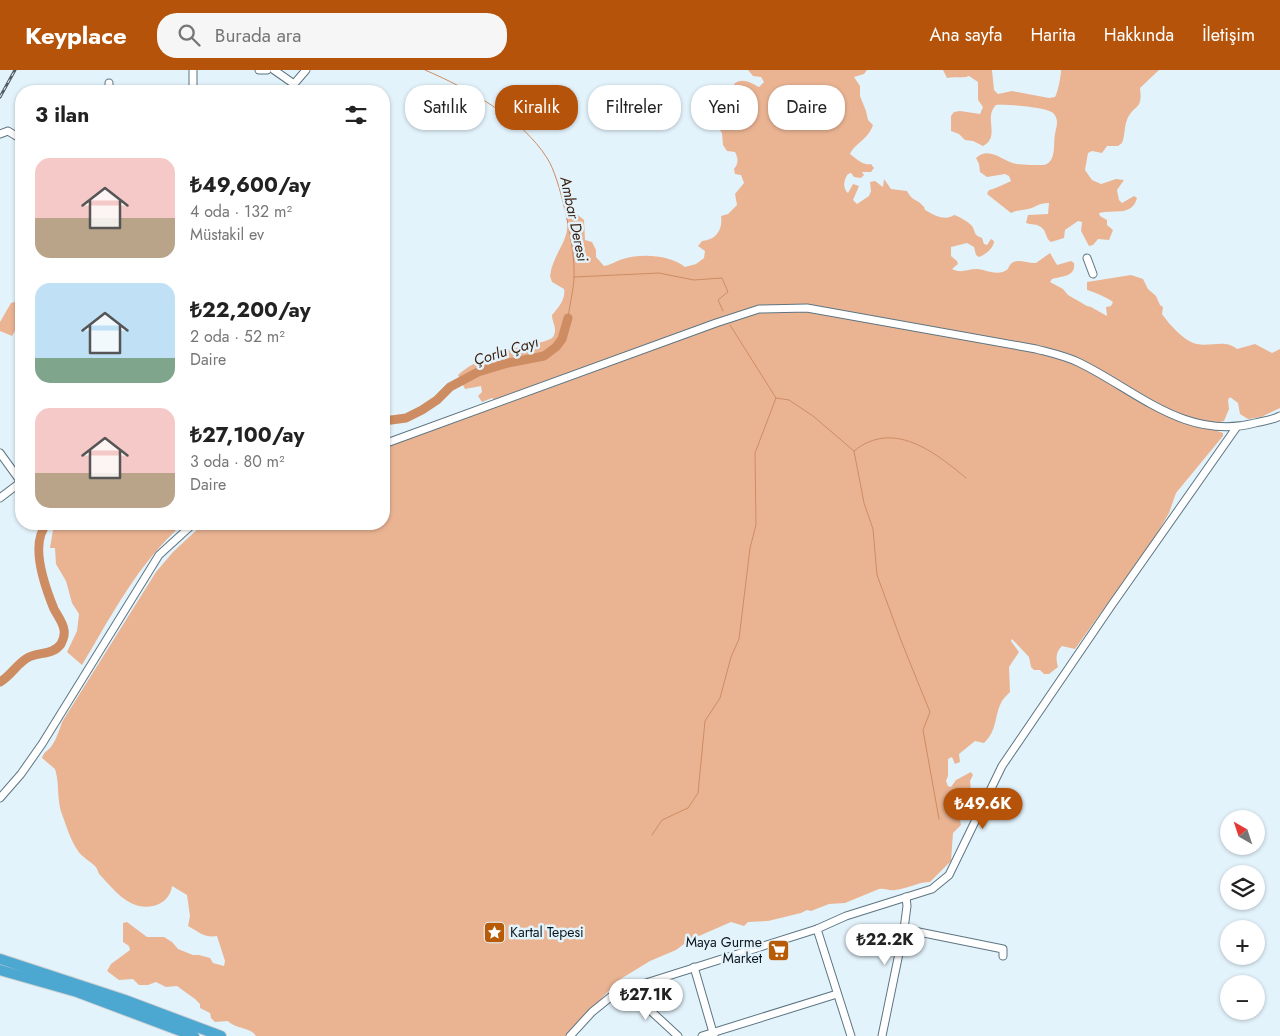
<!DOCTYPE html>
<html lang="tr">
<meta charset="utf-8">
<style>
body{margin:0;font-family:Jost,sans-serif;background:#f6f6f6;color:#222;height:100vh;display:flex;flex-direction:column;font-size:19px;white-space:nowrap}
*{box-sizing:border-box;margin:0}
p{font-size:16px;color:#767676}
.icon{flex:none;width:28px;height:28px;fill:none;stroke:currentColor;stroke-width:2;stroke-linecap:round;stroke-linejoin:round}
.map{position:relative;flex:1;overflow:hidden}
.sheet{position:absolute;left:15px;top:15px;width:375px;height:445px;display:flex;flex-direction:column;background:#fff;border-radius:20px;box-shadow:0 1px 4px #0004}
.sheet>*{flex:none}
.hud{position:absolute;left:405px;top:15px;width:475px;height:45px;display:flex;gap:10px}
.needle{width:32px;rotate:321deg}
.controls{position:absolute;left:1220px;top:740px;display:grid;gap:10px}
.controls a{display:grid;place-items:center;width:45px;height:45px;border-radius:50%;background:#fff;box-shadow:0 1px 4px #0004;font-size:25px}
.price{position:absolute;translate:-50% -42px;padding:0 11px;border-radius:18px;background:#fff;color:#222;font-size:16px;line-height:32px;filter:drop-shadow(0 1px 2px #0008)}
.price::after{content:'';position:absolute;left:50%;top:30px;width:15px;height:11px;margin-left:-8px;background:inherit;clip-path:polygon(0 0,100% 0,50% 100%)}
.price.selected{background:#b45309;color:#fff}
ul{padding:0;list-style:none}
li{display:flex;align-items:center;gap:15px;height:125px;padding:0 20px}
li span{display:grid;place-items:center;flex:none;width:140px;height:100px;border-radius:15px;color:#555}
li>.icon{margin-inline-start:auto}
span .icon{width:60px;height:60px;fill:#fffc;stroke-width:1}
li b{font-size:21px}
h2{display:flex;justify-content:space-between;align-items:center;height:60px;padding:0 20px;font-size:21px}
.tag{padding:0 18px;border-radius:20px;background:#fff;box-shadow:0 1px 4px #0004;font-size:18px;line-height:45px}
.tag.selected{background:#b45309;color:#fff}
header{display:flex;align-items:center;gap:30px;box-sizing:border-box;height:70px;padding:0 25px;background:#b45309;color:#fff}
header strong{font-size:24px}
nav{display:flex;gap:28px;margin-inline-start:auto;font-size:18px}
.search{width:350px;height:45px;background:#f6f6f6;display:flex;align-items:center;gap:12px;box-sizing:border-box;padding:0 18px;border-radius:20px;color:#767676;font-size:19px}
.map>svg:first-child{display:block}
.green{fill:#eab493}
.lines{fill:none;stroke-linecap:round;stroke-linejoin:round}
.stream{stroke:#ce8c62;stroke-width:1}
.river{stroke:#ce8c62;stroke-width:9}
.minor-casing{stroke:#5d7582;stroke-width:9}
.highway-casing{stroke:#ced0d1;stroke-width:12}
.minor{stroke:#fff;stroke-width:7}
.highway{stroke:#4ca7d1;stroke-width:10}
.rail-casing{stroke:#525d63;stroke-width:3}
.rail{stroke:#e3f3fc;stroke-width:1;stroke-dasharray:4;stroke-linecap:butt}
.labels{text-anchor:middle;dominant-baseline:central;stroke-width:5;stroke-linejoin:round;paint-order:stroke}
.poi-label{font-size:14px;fill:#0c151a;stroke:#e3f3fc;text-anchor:start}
.water-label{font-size:15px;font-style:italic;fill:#3e2210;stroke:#e3f3fc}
</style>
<header>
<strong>Keyplace</strong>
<div class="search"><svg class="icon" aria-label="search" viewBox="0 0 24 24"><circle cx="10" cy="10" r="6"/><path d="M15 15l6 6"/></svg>Burada ara</div>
<nav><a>Ana sayfa</a><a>Harita</a><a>Hakkında</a><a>İletişim</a></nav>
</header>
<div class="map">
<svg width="1280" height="966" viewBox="0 0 1280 966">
<rect width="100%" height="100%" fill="#e3f3fc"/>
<!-- green -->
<g class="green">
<path d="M748 0H867L864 4 854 7 860 16V26L866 41 868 50 873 55C868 70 855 73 850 84 857 89 863 96 871 94L874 98 871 102H862L864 105 861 108 854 107 851 103 848 104C844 109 842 118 848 123L853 114 859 116 853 130 857 134 869 126 871 121 870 112 875 111 883 117 884 109 891 119 907 121C913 132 916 128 922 135 927 139 922 138 927 141 935 146 946 151 954 145 958 146 969 152 972 156 976 162 973 165 982 168L984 174 987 175 991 169 994 171C994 178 985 185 979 187L976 185 974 177 967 173 951 177V186L957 191 958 194 952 199C962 204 967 199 977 199 988 200 998 207 1008 199 1013 185 1026 194 1036 193L1050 183 1057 195 1071 191 1074 193C1076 207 1062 206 1052 209L1050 212 1063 219 1068 225 1087 236 1091 237 1107 246 1106 237 1111 236 1113 232C1110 229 1092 221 1087 220V212L1131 205 1143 209 1148 219 1156 226 1160 235 1163 237 1162 244C1169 254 1185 272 1197 274 1211 277 1225 269 1237 279L1255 274 1272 283 1280 279V338L1261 347 1248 349 1240 344 1238 333 1230 327 1228 330 1229 339 1224 351 1210 354 1212 359 1223 363V366L1176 423 1169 443 1155 467 1075 579 1062 576C1055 583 1056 589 1058 597L1049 604H1044L1040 600H1034L1031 597 1029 587 1012 569 1011 571 1019 582 1009 597 1010 622C1007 625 1004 628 1002 631 994 645 998 660 984 673L975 671 959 684 960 692 955 694 952 687 948 689V706L946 711 948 716 951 717 956 710 971 702 973 705 970 711C973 729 965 726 958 740L961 755 953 763 951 791 930 812C918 812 907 819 895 820 889 821 885 818 879 819L845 833 829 834 811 841 807 840 801 843 768 851 748 852 744 856 731 852 699 866 696 865 676 880 650 891 619 910 566 966H256C251 957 235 959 228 951L215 952 211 948 210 943 200 938V934L195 929 177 916 166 917 156 912 148 915H139L133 909 119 910 107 901 111 894 130 880 129 876 123 872V853L127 852 147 867H164L172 872 178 879 193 885H199L210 888 213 893 224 896 225 891 217 866C204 868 199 862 188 856L190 846 187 825 172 816C171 826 163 834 153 836 130 841 115 821 101 806 98 804 98 799 95 796 90 791 82 787 78 781 71 771 67 758 63 747 56 731 60 714 55 699L42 688C44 682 46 682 50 678 56 671 59 661 62 652L156 502 173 482 203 454H384V377L462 350 496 331 492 328 482 332 478 326 482 322 481 316 465 319 458 305C465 298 485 287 495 283 505 279 549 273 553 267 558 258 552 253 552 245 558 238 566 229 564 219L552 212 550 206C551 202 551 198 553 194 559 177 571 166 566 147L569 142 572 140 584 150 585 170 592 172 596 180V187L604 196C611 195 616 191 623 189 642 183 670 185 685 197L696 194 704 188 705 181 698 176 702 171C716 170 723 160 721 146L728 144 737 135 735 124 744 113 741 105 735 104 734 99C739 93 738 88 735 82L727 81 723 75 722 63 715 53 721 46 730 47 733 52 746 55 745 49 741 47 738 20 734 14C742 7 751 13 759 17L764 12 761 7 753 6Z"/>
<path d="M943 0H992L994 20 998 24 1012 21 1049 28 1055 27C1058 22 1061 6 1061 0H1159L1140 18C1143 42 1134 33 1127 50 1124 57 1125 66 1122 73L1118 76H1107L1102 83 1092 81 1088 83 1085 100 1092 110 1101 114 1116 109 1124 110 1117 120 1119 130 1122 133 1134 126 1137 128C1132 147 1114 139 1099 143L1100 146 1107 150V155L1113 160 1109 170 1098 169 1093 175 1089 176 1081 161 1082 152 1078 151 1065 160 1064 168 1051 172C1045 168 1047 162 1042 158 1037 153 1031 155 1026 153L1028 145 1048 144 1049 133C1038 133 1037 137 1028 139 1023 140 1017 140 1011 143L987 124 989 120C992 120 1007 113 1011 111L1009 106 1005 104 987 107 980 102 979 94 976 88C990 75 1003 92 1017 94 1022 95 1040 95 1044 95 1057 92 1053 73 1055 64 1056 57 1060 50 1053 43 1047 37 1006 34 996 35 983 48 1001 66 983 76L973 71 965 70 959 64 951 61V46L954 42 960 41 980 44 983 37 978 30V12L969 6C961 9 955 6 947 8Z"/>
<path d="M18 231 21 233V250L12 266 0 261V252L11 233Z"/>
<path d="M71 454H183C138 493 112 545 82 595L67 582 77 561 79 544 72 533 66 511 56 494 55 478H50L53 460Z"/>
</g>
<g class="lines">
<!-- stream -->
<g class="stream">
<path d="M425 0C467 18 522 48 547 88 560 107 574 175 574 199 575 215 570 232 568 248"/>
<path d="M574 207 659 203 694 210 722 208 728 222 718 230 723 241"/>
<path d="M776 328 789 330 813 346 854 381 864 433 873 459 877 505 902 573 930 642 923 660 939 749"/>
<path d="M854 381C893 349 935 382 966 408"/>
<path d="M652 765 662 750 688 738 698 723 705 651 720 628 731 587 739 569 750 478 756 455 755 383 776 328 730 255"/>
</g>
<!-- river -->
<g class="river">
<path d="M384 351 406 348 422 340 437 330 450 317 478 302 508 293 544 286 556 277 562 269 568 248"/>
<path d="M0 612C12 605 17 593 29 587 40 582 53 585 61 574 63 570 65 565 64 560 63 552 57 545 54 539 45 517 29 473 47 454"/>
</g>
<defs>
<g id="minor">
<path d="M193 0V21"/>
<path d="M259 0H267"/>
<path d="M274 0 294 14 306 0"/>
<path d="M109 21V13"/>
<path d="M0 64 8 61 21 69"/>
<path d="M1087 188 1093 204"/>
<path d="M384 374 716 253 759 239 807 238 1036 279C1051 283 1066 286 1080 293 1137 321 1186 371 1255 353 1263 351 1273 350 1280 346"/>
<path d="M0 383 21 412"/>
<path d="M0 428 21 412"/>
<path d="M0 728 21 704 42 674 159 485 193 454"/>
<path d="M817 859 851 966"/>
<path d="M904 859 1003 879V886"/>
<path d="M694 897 714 966"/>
<path d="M628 920 678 966"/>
<path d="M570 966 592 942 613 925 649 912 817 859 846 846 932 819 949 805 1002 696 1111 536 1236 358"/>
<path d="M702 966 837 924"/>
<path d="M882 966 904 859 907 836 906 827"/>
</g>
<g id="highway">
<path d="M0 889 125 930 221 966"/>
<path d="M0 900 77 922 194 966"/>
</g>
</defs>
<!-- minor casing -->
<use href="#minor" class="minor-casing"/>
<!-- highway casing -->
<use href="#highway" class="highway-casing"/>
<!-- minor -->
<use href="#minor" class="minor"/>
<!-- highway -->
<use href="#highway" class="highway"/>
<defs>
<path id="rail" d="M0 27 15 0"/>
</defs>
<!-- rail casing -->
<use href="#rail" class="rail-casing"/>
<!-- rail -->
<use href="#rail" class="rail"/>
</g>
<!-- icons -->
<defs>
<symbol id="sight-square" viewBox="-11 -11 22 22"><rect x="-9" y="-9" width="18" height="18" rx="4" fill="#b85b06" stroke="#e3f3fc"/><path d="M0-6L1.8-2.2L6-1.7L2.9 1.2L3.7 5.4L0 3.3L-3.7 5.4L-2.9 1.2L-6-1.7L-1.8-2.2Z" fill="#fff"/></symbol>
<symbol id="supermarket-square" viewBox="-11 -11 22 22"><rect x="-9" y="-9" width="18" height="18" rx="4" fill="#b85b06" stroke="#e3f3fc"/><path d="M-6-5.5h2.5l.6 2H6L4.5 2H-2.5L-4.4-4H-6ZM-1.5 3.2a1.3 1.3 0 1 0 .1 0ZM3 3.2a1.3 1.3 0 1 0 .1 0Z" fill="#fff"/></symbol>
</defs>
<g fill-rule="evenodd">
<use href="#sight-square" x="482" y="850" width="25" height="25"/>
<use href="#supermarket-square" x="766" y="868" width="25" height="25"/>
</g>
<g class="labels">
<!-- poi labels -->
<g class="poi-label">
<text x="510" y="862">Kartal Tepesi</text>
<text x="762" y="872" text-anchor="end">Maya Gurme<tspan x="762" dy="16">Market</tspan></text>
</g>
<!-- water labels -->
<g class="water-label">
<text transform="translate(574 149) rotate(78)">Ambar Deresi</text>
<text transform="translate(506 281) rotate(-17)">Çorlu Çayı</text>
</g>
</g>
</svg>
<div class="controls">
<a><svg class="needle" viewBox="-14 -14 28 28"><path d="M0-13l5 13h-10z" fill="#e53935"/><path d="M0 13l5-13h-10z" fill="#767676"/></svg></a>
<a><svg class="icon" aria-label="layers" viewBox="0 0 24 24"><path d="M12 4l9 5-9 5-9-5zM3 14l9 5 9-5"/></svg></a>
<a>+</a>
<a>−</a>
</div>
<b class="price selected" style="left:983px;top:760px">₺49.6K</b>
<b class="price" style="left:885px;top:896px">₺22.2K</b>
<b class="price" style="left:646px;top:951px">₺27.1K</b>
<div class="hud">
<a class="tag">Satılık</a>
<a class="tag selected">Kiralık</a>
<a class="tag">Filtreler</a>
<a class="tag">Yeni</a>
<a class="tag">Daire</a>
</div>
<section class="sheet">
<h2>3 ilan<svg class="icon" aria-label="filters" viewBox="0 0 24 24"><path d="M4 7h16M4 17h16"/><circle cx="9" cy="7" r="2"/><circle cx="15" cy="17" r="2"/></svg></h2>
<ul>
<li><span style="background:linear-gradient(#f6c9c9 60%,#b9a48a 0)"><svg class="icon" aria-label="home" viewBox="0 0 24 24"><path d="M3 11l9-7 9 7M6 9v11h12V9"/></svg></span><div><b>₺49,600/ay</b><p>4 oda · 132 m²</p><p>Müstakil ev</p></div></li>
<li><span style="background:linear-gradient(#bfe0f5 75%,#7fa58c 0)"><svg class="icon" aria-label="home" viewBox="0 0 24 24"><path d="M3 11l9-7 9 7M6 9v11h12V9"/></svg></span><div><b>₺22,200/ay</b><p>2 oda · 52 m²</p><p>Daire</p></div></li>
<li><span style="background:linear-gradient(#f6c9c9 65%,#b9a48a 0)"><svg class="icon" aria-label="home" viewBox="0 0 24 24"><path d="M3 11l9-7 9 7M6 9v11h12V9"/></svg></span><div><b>₺27,100/ay</b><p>3 oda · 80 m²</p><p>Daire</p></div></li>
</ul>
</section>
</div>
